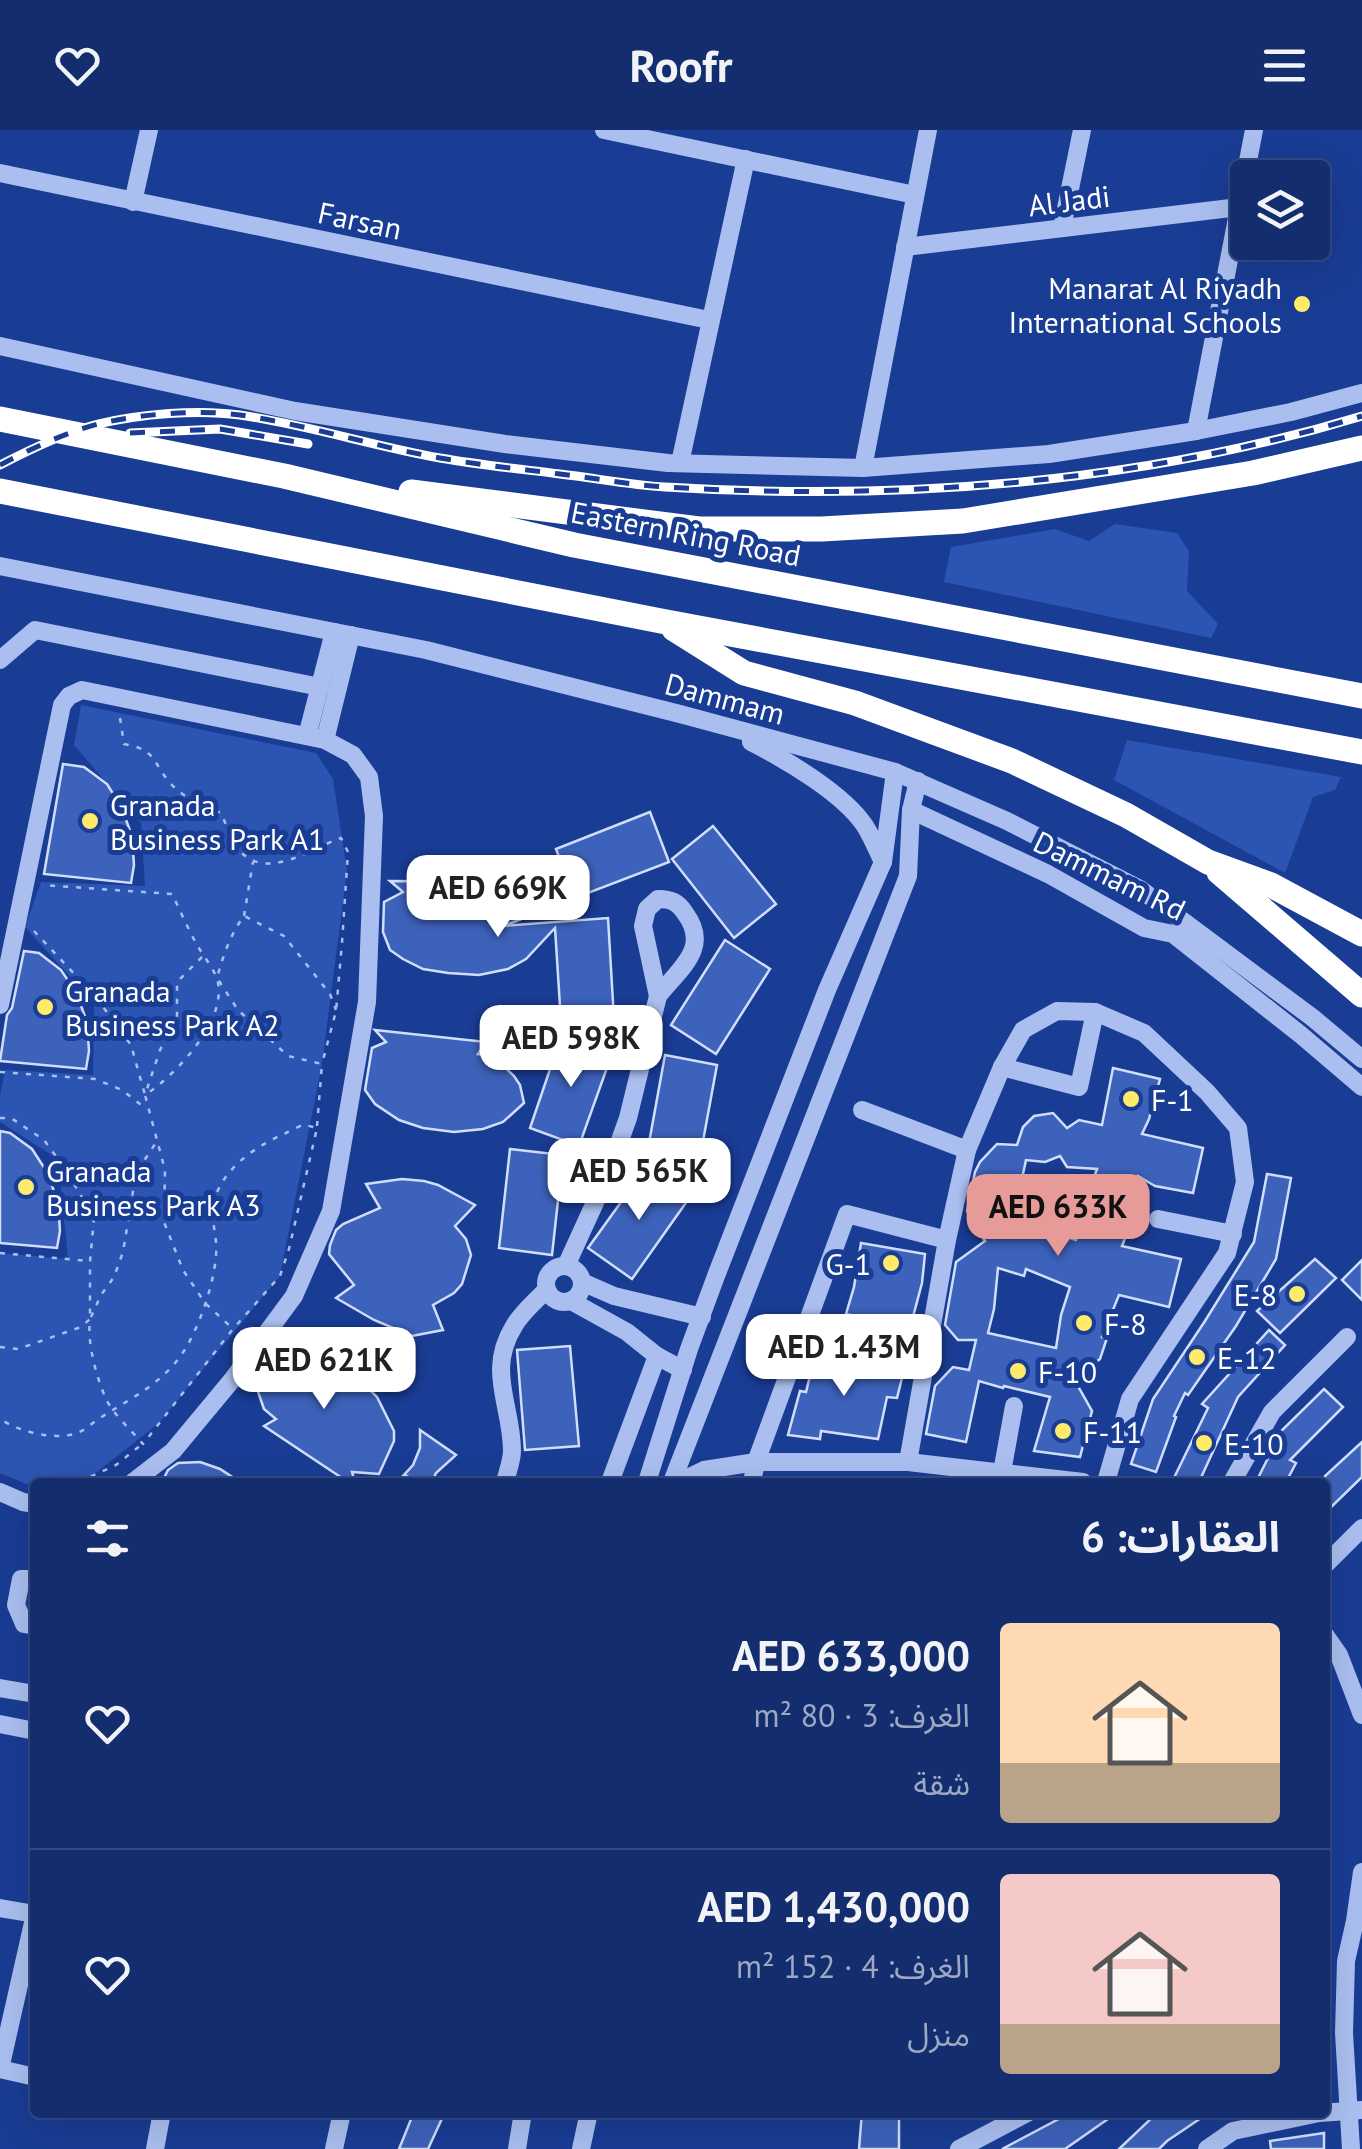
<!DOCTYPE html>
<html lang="ar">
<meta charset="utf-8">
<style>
body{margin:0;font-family:"PT Sans","Noto Sans Arabic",sans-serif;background:#203977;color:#f1f3f6;direction:rtl;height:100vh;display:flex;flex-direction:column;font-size:38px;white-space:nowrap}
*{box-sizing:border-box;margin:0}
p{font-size:32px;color:#9da8c3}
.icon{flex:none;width:55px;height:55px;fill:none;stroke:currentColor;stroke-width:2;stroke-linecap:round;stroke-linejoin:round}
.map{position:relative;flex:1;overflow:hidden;direction:ltr}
.side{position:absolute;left:30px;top:1348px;width:1300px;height:640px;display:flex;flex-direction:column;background:#132d6f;border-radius:10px;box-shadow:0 10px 40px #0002,0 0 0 2px #324982;direction:rtl}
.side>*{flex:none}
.buttons{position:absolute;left:1230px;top:30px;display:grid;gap:20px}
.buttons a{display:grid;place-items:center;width:100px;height:100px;border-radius:10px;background:#132d6f;box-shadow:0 10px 40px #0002,0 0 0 2px #324982;font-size:50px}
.price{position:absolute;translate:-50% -85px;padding:0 22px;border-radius:20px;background:#fff;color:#222;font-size:32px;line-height:65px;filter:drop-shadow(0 2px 5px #0008)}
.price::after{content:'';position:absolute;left:50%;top:60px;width:30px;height:22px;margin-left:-15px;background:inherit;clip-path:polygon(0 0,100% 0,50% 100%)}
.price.on{background:#e69b98;color:#111}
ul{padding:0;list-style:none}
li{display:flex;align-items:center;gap:30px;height:250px;padding:0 50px}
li+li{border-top:2px solid #324982}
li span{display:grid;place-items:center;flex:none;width:280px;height:200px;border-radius:10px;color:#555}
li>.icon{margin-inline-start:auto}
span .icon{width:120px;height:120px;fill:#fffc;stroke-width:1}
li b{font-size:42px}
h2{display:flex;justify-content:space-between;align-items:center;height:120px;padding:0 50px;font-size:42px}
header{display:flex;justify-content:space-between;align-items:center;height:130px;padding:0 50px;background:#132d6f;font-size:45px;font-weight:700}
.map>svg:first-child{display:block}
.green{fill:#2c54b3}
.water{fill:#2b4487;stroke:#9db7f2;stroke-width:2.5}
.building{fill:#3d62bb;stroke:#d1defb;stroke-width:2.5;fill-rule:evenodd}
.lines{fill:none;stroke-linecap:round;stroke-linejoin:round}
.path{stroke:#aabff0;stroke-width:2.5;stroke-dasharray:5 8;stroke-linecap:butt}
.minor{stroke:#aabff0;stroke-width:18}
.highway{stroke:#fff;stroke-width:25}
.rail-casing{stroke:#fff;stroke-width:9}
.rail{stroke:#193c94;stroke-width:5;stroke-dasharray:15;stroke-linecap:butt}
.poi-dot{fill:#ffeb69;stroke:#193c94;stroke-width:4}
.labels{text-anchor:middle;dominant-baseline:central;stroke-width:10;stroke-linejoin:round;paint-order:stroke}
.street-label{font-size:30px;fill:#fff;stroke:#193c94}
.poi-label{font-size:30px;fill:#fff;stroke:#193c94;text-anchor:start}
</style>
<header><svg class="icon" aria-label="menu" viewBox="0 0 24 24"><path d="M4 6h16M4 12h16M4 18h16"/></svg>Roofr<svg class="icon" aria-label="heart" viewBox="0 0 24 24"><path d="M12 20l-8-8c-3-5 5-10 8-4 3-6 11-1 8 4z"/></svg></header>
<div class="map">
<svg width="1362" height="2019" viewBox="0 0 1362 2019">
<rect width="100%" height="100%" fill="#193c94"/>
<!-- green -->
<g class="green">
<path d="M1115 394 1177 403 1189 421 1187 461 1218 494 1211 508 944 452 951 417 1055 399 1089 411Z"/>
<path d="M81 575 316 623 333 649 347 740 322 934 280 1146 159 1293 91 1347 26 1354 0 1343V1123L68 1129 58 1029 0 992V966L5 940 93 945 94 873 25 797 41 752 145 756 141 693 74 615Z"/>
<path d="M1127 610 1341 647 1335 660 1313 667 1285 743 1114 650Z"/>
</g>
<!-- water -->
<path class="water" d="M1041 1053 1081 1062 1076 1083 1036 1073Z"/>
<!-- building -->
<g class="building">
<path d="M63 634 84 637 107 654 121 676 132 706 134 735 131 753 44 744Z"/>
<path d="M650 682 669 732 575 768 556 719Z"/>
<path d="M713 696 776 774 734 808 672 729Z"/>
<path d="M390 751 502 752 495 764 511 766 535 784 503 796 608 788 614 889 561 892 555 798 526 829 508 839 479 845 448 843 423 839 403 829 390 820 383 802 384 772 403 762Z"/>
<path d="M725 810 770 839 716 924 671 895Z"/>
<path d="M24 821 39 823 61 840 76 862 87 892 89 921 86 939 0 931 7 885 12 878Z"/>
<path d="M375 900 486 912 478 924 494 927 514 946 520 955 524 973 503 992 483 999 454 1002 423 998 399 990 375 974 365 960 372 918 386 912Z"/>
<path d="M562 904 613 921 579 1016 530 998Z"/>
<path d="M665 925 717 935 699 1033 647 1024Z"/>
<path d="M1113 938 1160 949 1149 989 1142 1004 1203 1018 1193 1063 1155 1056 1138 1046 1130 1096 1122 1116 1181 1129 1169 1177 1119 1165 1102 1207 1107 1208 1100 1229 1074 1249 1092 1281 1080 1327 1034 1321 1050 1267 1004 1256 1003 1258 979 1251 966 1312 926 1304 935 1256 953 1237 969 1240 976 1210H958L945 1195 956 1132 985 1111 967 1081 975 1042 980 1032 997 1014 1017 1015 1023 997 1034 986 1053 983 1067 998 1079 990 1102 995ZM1060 1026 1067 1037 1097 1039 1088 1064H1090L1076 1110 1044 1100 1007 1094 1015 1081 1026 1030 1045 1032ZM998 1138 1024 1146 1026 1139 1070 1157 1061 1185 1056 1218 988 1203 994 1179Z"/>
<path d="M0 1001 10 1003 32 1019 47 1042 58 1072 60 1101 57 1118 0 1113Z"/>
<path d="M510 1019 563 1025 552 1125 499 1118Z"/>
<path d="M647 1036 690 1067 632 1149 588 1118Z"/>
<path d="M1267 1044 1291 1048 1276 1129 1236 1196 1188 1265 1185 1263 1174 1286 1176 1287 1156 1342 1131 1334 1153 1269 1205 1191 1254 1112Z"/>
<path d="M402 1049 424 1051 438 1055 475 1075 455 1096 466 1109 471 1125 462 1154 454 1163 433 1175 443 1200 412 1206 374 1190 336 1168 354 1155 329 1124 330 1115 336 1100 343 1094 380 1078 366 1054Z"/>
<path d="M861 1113 925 1124 922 1153 910 1198 846 1184 854 1157Z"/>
<path d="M1315 1129 1336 1148 1280 1203 1257 1181Z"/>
<path d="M1362 1130V1170L1342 1150Z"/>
<path d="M1269 1200 1285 1215 1238 1267 1199 1352H1172L1208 1278 1202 1274Z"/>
<path d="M570 1216 579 1316 525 1320 517 1220Z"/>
<path d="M287 1217 307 1219 335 1231 359 1249 377 1267 394 1301V1311L379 1344 352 1342 355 1352H348L264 1296 276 1289 264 1279 255 1253V1240L268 1222Z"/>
<path d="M816 1221 844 1227 843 1231 903 1244 897 1268 887 1267 878 1309 821 1301 820 1309 788 1305 800 1261 806 1262Z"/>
<path d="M1324 1259 1343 1277 1290 1330 1296 1333 1286 1352H1256L1277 1310 1274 1308Z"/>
<path d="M420 1300 456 1325 436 1343 432 1352H396L405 1346H403L413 1335 420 1318Z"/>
<path d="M1362 1312V1347L1325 1383V1346Z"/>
<path d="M200 1332 220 1339 240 1352H162L168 1340 178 1333Z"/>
<path d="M414 1982H445L428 2019H399Z"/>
<path d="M862 1982 899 1989V2019H859Z"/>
<path d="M1072 1982H1118L1065 2019H1002Z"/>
<path d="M1158 1982H1210L1167 2011 1159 2019H1119Z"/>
<path d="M1324 2003V2019H1271L1270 2011Z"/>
</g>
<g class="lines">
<!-- path -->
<g class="path">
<path d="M120 588 124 614C158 620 152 633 171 654 185 669 203 675 221 683 226 693 230 710 238 719 266 753 311 718 341 708L348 722 342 813 336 881 322 934"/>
<path d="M244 786 253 732"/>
<path d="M34 801 95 866 131 915 145 965C176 945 232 886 216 846 211 835 202 824 196 813 187 797 180 780 172 764L42 755"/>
<path d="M202 827 177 852V887L160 920 145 965 165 1040 164 1092 183 1140 205 1173 231 1197"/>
<path d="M0 942 95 949 122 960 145 978"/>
<path d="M0 988H11L44 1010 66 1040 94 1088 90 1132V1187"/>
<path d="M317 996 322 934 288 926 238 880 217 848C223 826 230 805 244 786L284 806 330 864 336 880"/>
<path d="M0 1123 89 1131"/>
<path d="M91 1187 101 1165 114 1147 123 1122 136 1043 157 1011"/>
<path d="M0 1217 18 1219 81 1197 90 1189C87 1213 96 1246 106 1269 114 1285 131 1300 143 1314L233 1199 280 1146 289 1119 317 998C312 997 307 995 302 995 300 996 290 1001 288 1002 261 1014 232 1031 218 1060 209 1077 214 1094 216 1112 219 1143 198 1204 179 1228 158 1256 128 1270 100 1288 92 1293 83 1302 74 1304 50 1310 19 1301 0 1289"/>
<path d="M79 1352 116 1335 141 1315"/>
</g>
<!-- minor -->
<g class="minor">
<path d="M604 0 915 65"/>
<path d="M0 43 709 190"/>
<path d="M133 72 149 0"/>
<path d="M1062 98 1082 0"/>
<path d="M905 117 1239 77"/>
<path d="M0 216 295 281 505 314 668 333 863 338 1049 324 1196 301 1291 282 1362 263"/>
<path d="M1196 301 1254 0"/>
<path d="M680 333 746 29"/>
<path d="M863 338 928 0"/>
<path d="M0 436 426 520 680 584 895 642 1007 691 1140 759 1313 888 1362 929"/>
<path d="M0 530 35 500 320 557"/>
<path d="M307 606 334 502"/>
<path d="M325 610 351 505"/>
<path d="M751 612C786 630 843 663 865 696 872 707 877 720 883 732"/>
<path d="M911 680 1048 744 1144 798 1173 804 1301 905 1362 957"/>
<path d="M0 875 62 575 69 566 82 560 325 610 353 625 369 647 374 686 367 872 331 1081 294 1166 232 1250 173 1321 133 1352"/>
<path d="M1002 937 1079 957 1095 882"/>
<path d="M862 980 967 1020"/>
<path d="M1158 1089 1233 1104"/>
<circle cx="564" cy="1154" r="18"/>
<path d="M566 1136 608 1044 628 988 658 866 643 796 647 779 658 769C671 769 678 772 685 783 711 818 680 838 658 866"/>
<path d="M582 1152 614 1166 702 1187"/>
<path d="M571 1171 627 1202 657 1226 683 1240"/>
<path d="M805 1199 927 1223"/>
<path d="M908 1332 947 1110 967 1020 1002 937 1023 900 1057 881 1095 882 1144 903 1207 962 1238 998 1245 1052 1227 1123 1130 1269 1106 1352"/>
<path d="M1002 1342 1014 1276"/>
<path d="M505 1352C507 1343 512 1331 512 1321 512 1275 486 1241 514 1196 522 1182 536 1171 546 1160"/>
<path d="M610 1352 657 1226"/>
<path d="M647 1352 689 1219 716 1146 827 860 883 732 895 642"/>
<path d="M672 1352 908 746 911 680 918 651"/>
<path d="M679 1352 704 1340 756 1332H908L1083 1352"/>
<path d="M752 1352 756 1332 847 1084 947 1110"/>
<path d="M1232 1352 1272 1282 1347 1207"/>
<path d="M0 1362 23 1372 35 1374"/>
<path d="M1325 1435 1362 1398"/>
<path d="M35 1449H21L16 1475 24 1494 35 1496"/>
<path d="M1325 1505 1339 1525 1362 1585"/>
<path d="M0 1558 35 1564"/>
<path d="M0 1594 35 1601"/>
<path d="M0 1778 35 1784 0 1939"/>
<path d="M0 1939 35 1947"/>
<path d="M155 2019 162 1982"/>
<path d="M334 2019 342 1982"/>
<path d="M517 2019 523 1982"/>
<path d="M581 2019 589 1982"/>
<path d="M959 2019 1029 1982"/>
<path d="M1207 2019 1233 2001 1319 1983 1362 1980"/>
<path d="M1351 2019 1344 1903 1346 1831 1355 1791 1362 1742"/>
</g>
<!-- highway -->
<g class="highway">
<path d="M0 289 284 346 574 415 1362 566"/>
<path d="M0 361 661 491 1362 622"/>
<path d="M411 362 699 399H822L963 391 1253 343 1362 318"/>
<path d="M674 499 744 543 855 573 1012 631 1126 685 1208 732 1271 755 1362 804"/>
<path d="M1219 742 1362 865"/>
</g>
<defs>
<g id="rail">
<path d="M130 303 220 299 308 314"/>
<path d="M0 335C29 320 66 302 98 294 141 284 197 279 240 285 308 295 373 316 440 328 480 335 520 339 560 344 595 348 630 355 665 357 898 371 1138 354 1362 286"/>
</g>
</defs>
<!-- rail casing -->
<use href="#rail" class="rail-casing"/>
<!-- rail -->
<use href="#rail" class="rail"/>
</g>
<!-- markers -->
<g class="poi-dot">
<circle cx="1302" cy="174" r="10"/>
<circle cx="90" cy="691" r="10"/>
<circle cx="45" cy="877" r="10"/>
<circle cx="1131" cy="969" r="10"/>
<circle cx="26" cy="1057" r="10"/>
<circle cx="891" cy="1133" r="10"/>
<circle cx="1297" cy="1164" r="10"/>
<circle cx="1084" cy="1193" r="10"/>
<circle cx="1197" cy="1227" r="10"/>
<circle cx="1018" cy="1241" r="10"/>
<circle cx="1063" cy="1301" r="10"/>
<circle cx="1204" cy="1313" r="10"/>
</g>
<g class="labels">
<!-- street labels -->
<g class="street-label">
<text transform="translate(1069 70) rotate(-7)">Al Jadi</text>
<text transform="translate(360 90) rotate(12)">Farsan</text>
<text transform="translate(686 403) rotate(11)">Eastern Ring Road</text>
<text transform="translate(725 568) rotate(15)">Dammam</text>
<text transform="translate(1110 745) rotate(26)">Dammam Rd</text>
</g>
<!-- poi labels -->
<g class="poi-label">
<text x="1282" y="157" text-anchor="end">Manarat Al Riyadh<tspan x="1282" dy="34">International Schools</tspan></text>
<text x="110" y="674">Granada<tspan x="110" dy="34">Business Park A1</tspan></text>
<text x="65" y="860">Granada<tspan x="65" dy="34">Business Park A2</tspan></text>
<text x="1151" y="969">F-1</text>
<text x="46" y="1040">Granada<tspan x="46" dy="34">Business Park A3</tspan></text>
<text x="871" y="1133" text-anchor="end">G-1</text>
<text x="1277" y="1164" text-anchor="end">E-8</text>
<text x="1104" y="1193">F-8</text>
<text x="1217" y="1227">E-12</text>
<text x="1038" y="1241">F-10</text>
<text x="1083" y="1301">F-11</text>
<text x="1224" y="1313">E-10</text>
</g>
</g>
</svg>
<div class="buttons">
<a><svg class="icon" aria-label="layers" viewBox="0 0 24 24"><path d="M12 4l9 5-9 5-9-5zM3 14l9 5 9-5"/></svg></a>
</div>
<b class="price" style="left:498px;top:810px">AED 669K</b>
<b class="price" style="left:571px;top:960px">AED 598K</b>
<b class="price" style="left:639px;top:1093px">AED 565K</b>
<b class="price on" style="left:1058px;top:1129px">AED 633K</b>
<b class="price" style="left:844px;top:1269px">AED 1.43M</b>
<b class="price" style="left:324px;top:1282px">AED 621K</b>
<section class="side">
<h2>العقارات: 6<svg class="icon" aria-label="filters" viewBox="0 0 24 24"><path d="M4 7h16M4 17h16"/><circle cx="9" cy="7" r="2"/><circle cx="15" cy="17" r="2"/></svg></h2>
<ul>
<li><span style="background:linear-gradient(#ffd9b3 70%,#b9a48a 0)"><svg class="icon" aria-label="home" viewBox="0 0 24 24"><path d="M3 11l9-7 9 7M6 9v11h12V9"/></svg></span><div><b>AED 633,000</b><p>الغرف: 3 · 80 m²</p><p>شقة</p></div><svg class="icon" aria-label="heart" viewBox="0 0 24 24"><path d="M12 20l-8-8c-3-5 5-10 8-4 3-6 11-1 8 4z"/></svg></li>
<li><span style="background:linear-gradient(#f6c9c9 75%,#b9a48a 0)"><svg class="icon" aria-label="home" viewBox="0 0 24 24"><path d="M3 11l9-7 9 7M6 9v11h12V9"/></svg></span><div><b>AED 1,430,000</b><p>الغرف: 4 · 152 m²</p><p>منزل</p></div><svg class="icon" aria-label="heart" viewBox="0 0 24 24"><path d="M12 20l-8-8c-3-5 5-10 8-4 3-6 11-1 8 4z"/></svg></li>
</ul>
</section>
</div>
